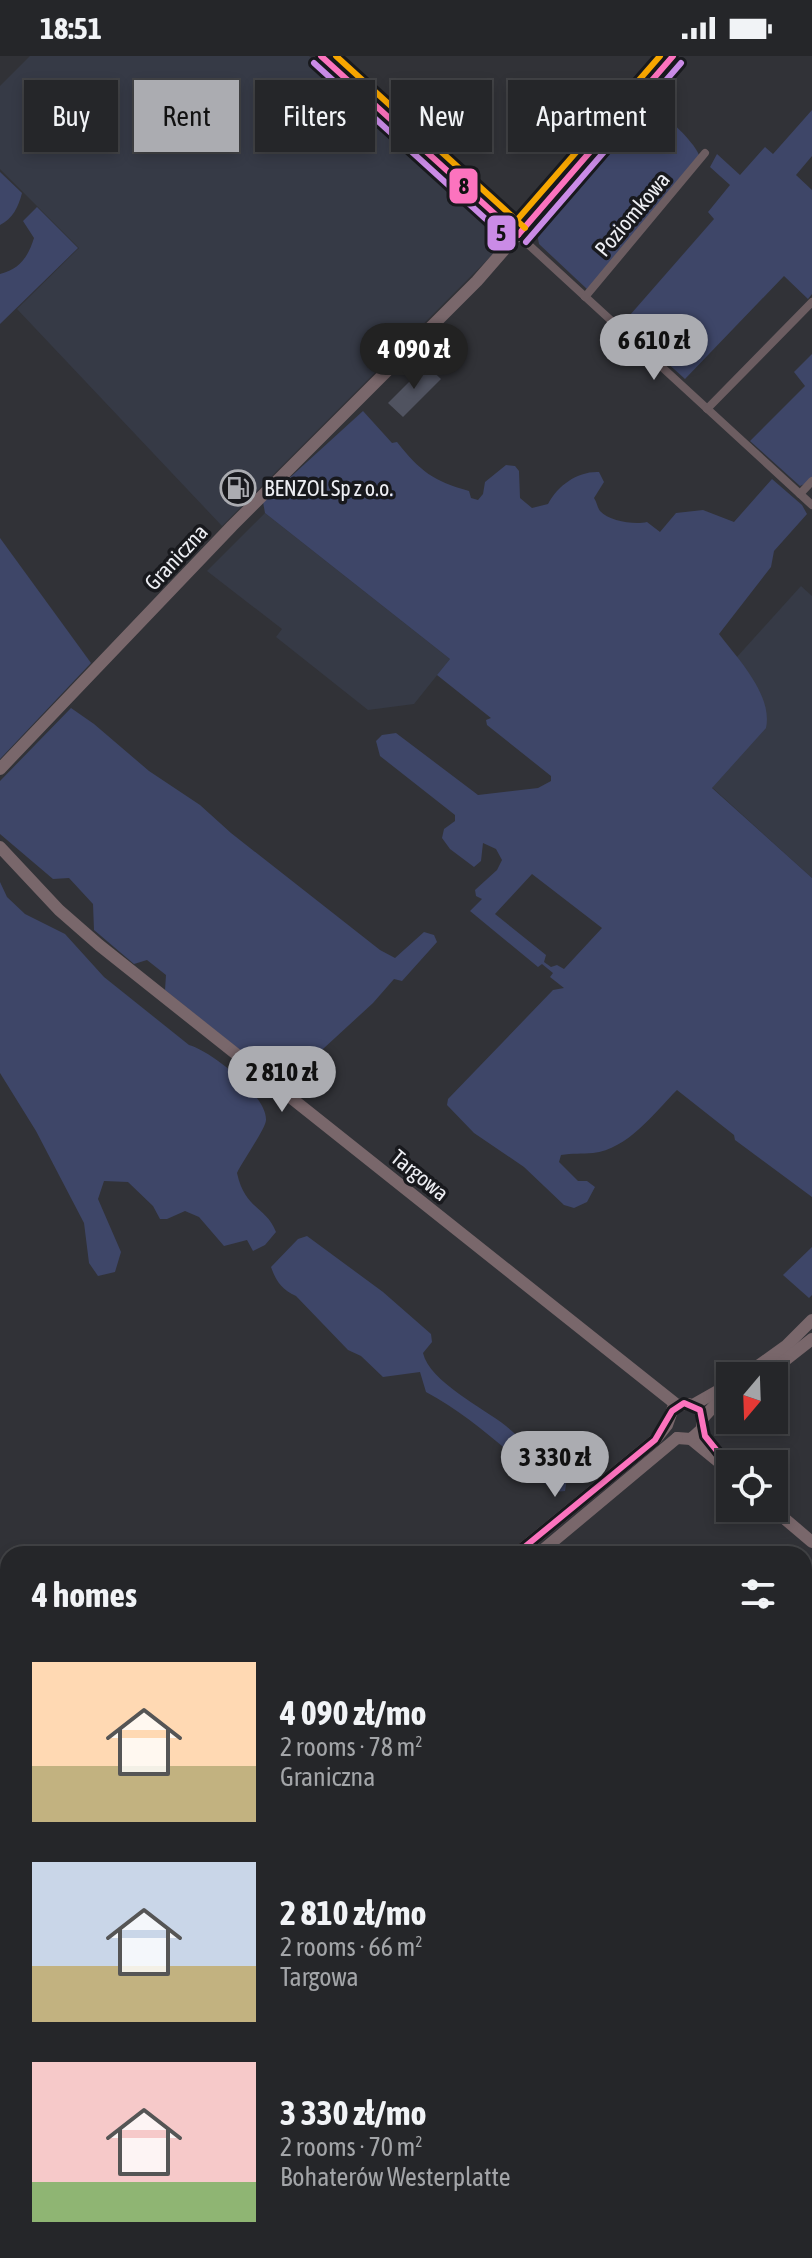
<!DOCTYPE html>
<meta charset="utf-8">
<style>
body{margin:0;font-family:"Asap Condensed",sans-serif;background:#313235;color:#f1f3f6;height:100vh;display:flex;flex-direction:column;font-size:30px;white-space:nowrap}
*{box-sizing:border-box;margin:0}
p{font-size:26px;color:#a3a5a8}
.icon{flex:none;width:44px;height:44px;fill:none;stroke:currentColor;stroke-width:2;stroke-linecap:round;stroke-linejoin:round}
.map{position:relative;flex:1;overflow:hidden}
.panel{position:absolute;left:0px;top:1490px;width:812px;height:712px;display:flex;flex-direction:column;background:#252629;border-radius:24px 24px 0 0;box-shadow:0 4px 12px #0003,0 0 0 2px #424346}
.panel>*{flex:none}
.guide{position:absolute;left:24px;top:24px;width:764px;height:72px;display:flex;gap:16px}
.needle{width:52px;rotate:199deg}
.fabs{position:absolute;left:716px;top:1306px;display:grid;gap:16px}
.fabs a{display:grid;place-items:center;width:72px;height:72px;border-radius:0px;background:#252629;box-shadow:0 4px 12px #0003,0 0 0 2px #424346;font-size:40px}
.price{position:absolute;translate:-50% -68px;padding:0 18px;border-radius:28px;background:#abacb1;color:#111;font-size:26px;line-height:52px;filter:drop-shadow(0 2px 4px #0008)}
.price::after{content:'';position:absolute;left:50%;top:48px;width:24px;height:18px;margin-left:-12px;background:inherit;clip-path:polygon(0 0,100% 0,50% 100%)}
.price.current{background:#222;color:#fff}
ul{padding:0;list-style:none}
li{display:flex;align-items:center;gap:24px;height:200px;padding:0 32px}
li span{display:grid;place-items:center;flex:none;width:224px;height:160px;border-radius:0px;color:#555}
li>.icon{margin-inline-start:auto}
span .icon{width:96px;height:96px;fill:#fffc;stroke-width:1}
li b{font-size:34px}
h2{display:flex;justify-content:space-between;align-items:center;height:96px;padding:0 32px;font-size:34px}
.pill{padding:0 28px;border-radius:0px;background:#252629;box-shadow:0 4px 12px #0003,0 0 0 2px #424346;font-size:28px;line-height:72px}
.pill.current{background:#abacb1;color:#111}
.status{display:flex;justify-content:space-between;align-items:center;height:56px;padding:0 40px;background:#252629;direction:ltr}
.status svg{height:22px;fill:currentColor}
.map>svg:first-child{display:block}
.built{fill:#363a46}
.green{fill:#3e4668;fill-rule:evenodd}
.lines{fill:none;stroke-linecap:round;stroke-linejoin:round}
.river{stroke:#20818d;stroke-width:14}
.building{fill:#505360}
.street{stroke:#6c5d61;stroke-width:8}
.secondary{stroke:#79676b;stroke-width:12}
.bus-1-casing{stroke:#18191d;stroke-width:12}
.bus-2-casing{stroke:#18191d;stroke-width:12}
.bus-3-casing{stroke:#18191d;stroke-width:12}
.bus-1{stroke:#fc73be;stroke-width:6}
.bus-2{stroke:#ca8be6;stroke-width:6}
.bus-3{stroke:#f7a600;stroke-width:6}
.labels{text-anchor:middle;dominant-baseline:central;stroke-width:7;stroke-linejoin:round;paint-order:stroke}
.street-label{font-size:22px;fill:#edeef3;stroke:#18191d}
.poi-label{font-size:22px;fill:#edeef3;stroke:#18191d;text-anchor:start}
.line-badge{stroke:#18191d;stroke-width:3}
.pale-badge-label{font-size:22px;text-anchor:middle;font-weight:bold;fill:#111}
</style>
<div class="status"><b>18:51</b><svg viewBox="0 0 49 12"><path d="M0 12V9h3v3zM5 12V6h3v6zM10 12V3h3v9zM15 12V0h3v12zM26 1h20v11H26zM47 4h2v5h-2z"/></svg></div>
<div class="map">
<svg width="812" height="2202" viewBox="0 0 812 2202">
<rect width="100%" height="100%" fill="#313237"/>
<!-- built -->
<g class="built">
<path d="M30 0H309L509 182 222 470 17 253 79 192 0 113V30Z"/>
<path d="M265 457 450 603 414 648 368 654 276 581 282 573 207 515Z"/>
<path d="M801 530 812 540V822L661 685Z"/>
</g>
<!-- green -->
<g class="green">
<path d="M641 49C656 48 694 85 699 99L588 234 539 188 535 166 631 56Z"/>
<path d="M812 54V100L796 119 812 134V238L808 243 784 220 685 323 623 267 714 163 708 156 730 129 710 111 717 98 740 119 765 91 773 98Z"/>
<path d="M0 116 22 137C18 152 13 162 0 169Z"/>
<path d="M37 151 78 192 0 268V218C20 213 28 201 34 182L23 165Z"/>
<path d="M812 298V425L800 430 750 385 805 330 794 316Z"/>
<path d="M363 355 392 387 397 386C420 415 433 425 469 435L471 442 478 444 483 438 485 426 506 409 515 410 519 415 520 442 532 452 548 448C558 429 578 415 599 416L604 426 594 442C597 446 597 451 600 455 609 465 634 469 647 466L660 476 676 457 703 454 734 466 772 423 802 449 807 458 774 495 771 511 719 578C738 603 773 639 766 672L712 732 812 822V1141L735 1084 734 1079 677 1034C653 1058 628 1093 593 1097 582 1098 572 1097 561 1099L559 1106 578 1125H587L595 1131 587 1146 574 1152 564 1149 524 1111 474 1077 447 1049 448 1043 553 934 564 932 550 921 553 917 542 908 538 911 470 855 482 843 476 840 475 834 497 814 502 804 496 793 483 787 481 805 474 811 450 793 442 782 444 773 455 765V759L380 700 376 685 382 679 396 677 478 739 538 732 551 725V720L487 669 486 664 491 662 437 619 450 603 265 457 263 446ZM532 818 602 872 564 913 557 909 551 911 544 906 546 899 495 858Z"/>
<path d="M0 482 91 607 0 703Z"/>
<path d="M71 652 94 668 149 715 200 749 231 777 380 894 395 902 424 876 434 879 437 886 402 925 394 923 373 947 311 1004 305 1019 295 1029 282 1028 165 934 166 919 147 904 134 908 94 874 93 848 69 822 53 823 0 778V725Z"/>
<path d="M0 826 7 841 25 858 65 878 104 921 189 989C211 995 267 1039 266 1064 266 1072 242 1106 237 1117 245 1154 266 1150 276 1176L265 1189 253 1195 247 1184 224 1190 199 1161 185 1155 167 1163H160L153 1150 128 1126 104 1125 98 1143 121 1196 115 1216 98 1220 89 1207 84 1167 36 1075 0 1017Z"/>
<path d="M307 1180 383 1236 431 1278 432 1286 423 1297C430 1326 482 1351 506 1370 527 1387 546 1406 567 1423L565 1435 555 1436C514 1401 473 1361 426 1336L420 1316 383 1321 361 1300 348 1294 296 1240C282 1234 276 1225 271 1211L298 1183Z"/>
<path d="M812 1191V1239L809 1242 783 1219Z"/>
<path d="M812 1827V2202H70V2194H804V1832Z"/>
<path d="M8 1948V2147L0 2153V1953Z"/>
</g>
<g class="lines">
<!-- river -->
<path class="river" d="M321 2194 329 2202"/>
</g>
<!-- building -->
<path class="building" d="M426 309 441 323 403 361 388 347Z"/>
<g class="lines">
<!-- street -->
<g class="street">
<path d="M518 179 812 449"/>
<path d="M585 241 705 97"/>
<path d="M707 353 812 246"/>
<path d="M800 438 812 425"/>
</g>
<!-- secondary -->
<g class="secondary">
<path d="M321 0 518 179"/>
<path d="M0 713 232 470 477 225 673 0"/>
<path d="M0 791 59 854 99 889 677 1349"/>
<path d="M744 1320 786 1290 812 1264"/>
<path d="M765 1320 812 1283"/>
<path d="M693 1349 730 1328"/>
<path d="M703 1362 714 1350 730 1341"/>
<path d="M691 1383 730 1415"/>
<path d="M772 1452 812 1486"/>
<path d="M516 1498 655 1384 667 1369 673 1352C684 1345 695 1347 702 1358V1373L691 1383 677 1382"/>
<path d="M538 1498 677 1382"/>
<path d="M0 1923 8 1917"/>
<path d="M0 1940 8 1935"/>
</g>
<defs>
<g id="bus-1">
<path d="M321 0 518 179"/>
<path d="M518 179 673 0"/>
<path d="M516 1498 655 1384 672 1355 684 1347 700 1354 705 1380 730 1411"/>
</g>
<g id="bus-2">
<path d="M314 7 511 186"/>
<path d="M526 186 681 7"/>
</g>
<g id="bus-3">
<path d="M336 0 525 172"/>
<path d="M510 172 660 0"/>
</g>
</defs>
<!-- bus-1 casing -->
<use href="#bus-1" class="bus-1-casing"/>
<!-- bus-2 casing -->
<use href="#bus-2" class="bus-2-casing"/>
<!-- bus-3 casing -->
<use href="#bus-3" class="bus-3-casing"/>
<!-- bus-1 -->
<use href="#bus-1" class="bus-1"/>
<!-- bus-2 -->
<use href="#bus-2" class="bus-2"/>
<!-- bus-3 -->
<use href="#bus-3" class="bus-3"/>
</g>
<!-- icons -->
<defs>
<symbol id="fuel-ring" viewBox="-11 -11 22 22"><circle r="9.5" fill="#18191d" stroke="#abacb1" stroke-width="1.5"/><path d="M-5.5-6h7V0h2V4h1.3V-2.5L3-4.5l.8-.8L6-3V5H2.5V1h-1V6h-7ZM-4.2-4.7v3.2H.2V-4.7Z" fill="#abacb1"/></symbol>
</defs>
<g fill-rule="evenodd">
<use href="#fuel-ring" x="218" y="412" width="40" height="40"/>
</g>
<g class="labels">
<!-- street labels -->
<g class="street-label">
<text transform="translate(632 158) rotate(-50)">Poziomkowa</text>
<text transform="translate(176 501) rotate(-47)">Graniczna</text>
<text transform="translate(420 1119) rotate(39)">Targowa</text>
</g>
<!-- poi labels -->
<g class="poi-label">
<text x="264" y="432">BENZOL Sp z o.o.</text>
</g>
</g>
<g class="line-badge">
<rect x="448" y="111" width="31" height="38" rx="8" fill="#fc73be"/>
<rect x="486" y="158" width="31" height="38" rx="8" fill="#ca8be6"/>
</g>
<g class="pale-badge-label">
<text x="464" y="138">8</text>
<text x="501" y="185">5</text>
</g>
</svg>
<div class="fabs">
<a><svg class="needle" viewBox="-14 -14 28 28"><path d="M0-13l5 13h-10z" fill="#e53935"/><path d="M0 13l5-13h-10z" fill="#a3a5a8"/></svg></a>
<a><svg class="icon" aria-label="locate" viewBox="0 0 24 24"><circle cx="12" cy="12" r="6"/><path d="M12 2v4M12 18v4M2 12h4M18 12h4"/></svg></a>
</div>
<b class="price" style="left:654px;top:326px">6 610 zł</b>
<b class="price current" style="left:414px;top:335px">4 090 zł</b>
<b class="price" style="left:282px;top:1058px">2 810 zł</b>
<b class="price" style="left:555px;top:1443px">3 330 zł</b>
<div class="guide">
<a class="pill">Buy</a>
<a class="pill current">Rent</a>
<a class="pill">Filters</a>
<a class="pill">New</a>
<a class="pill">Apartment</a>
</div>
<section class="panel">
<h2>4 homes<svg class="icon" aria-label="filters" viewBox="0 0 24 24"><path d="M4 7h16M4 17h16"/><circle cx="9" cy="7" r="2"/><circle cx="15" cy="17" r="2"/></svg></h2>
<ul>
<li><span style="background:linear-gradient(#ffd9b3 65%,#c2b280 0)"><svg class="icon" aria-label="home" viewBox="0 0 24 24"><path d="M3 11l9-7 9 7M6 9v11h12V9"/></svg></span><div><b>4 090 zł/mo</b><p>2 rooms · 78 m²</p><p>Graniczna</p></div></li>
<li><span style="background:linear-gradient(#c9d6e8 65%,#c2b280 0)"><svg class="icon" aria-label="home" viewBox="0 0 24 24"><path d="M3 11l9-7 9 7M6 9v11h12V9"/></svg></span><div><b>2 810 zł/mo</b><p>2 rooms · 66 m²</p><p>Targowa</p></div></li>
<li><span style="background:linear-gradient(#f6c9c9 75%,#8fb573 0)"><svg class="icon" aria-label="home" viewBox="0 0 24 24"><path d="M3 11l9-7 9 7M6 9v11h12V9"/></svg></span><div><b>3 330 zł/mo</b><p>2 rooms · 70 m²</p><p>Bohaterów Westerplatte</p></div></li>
</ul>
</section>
</div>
